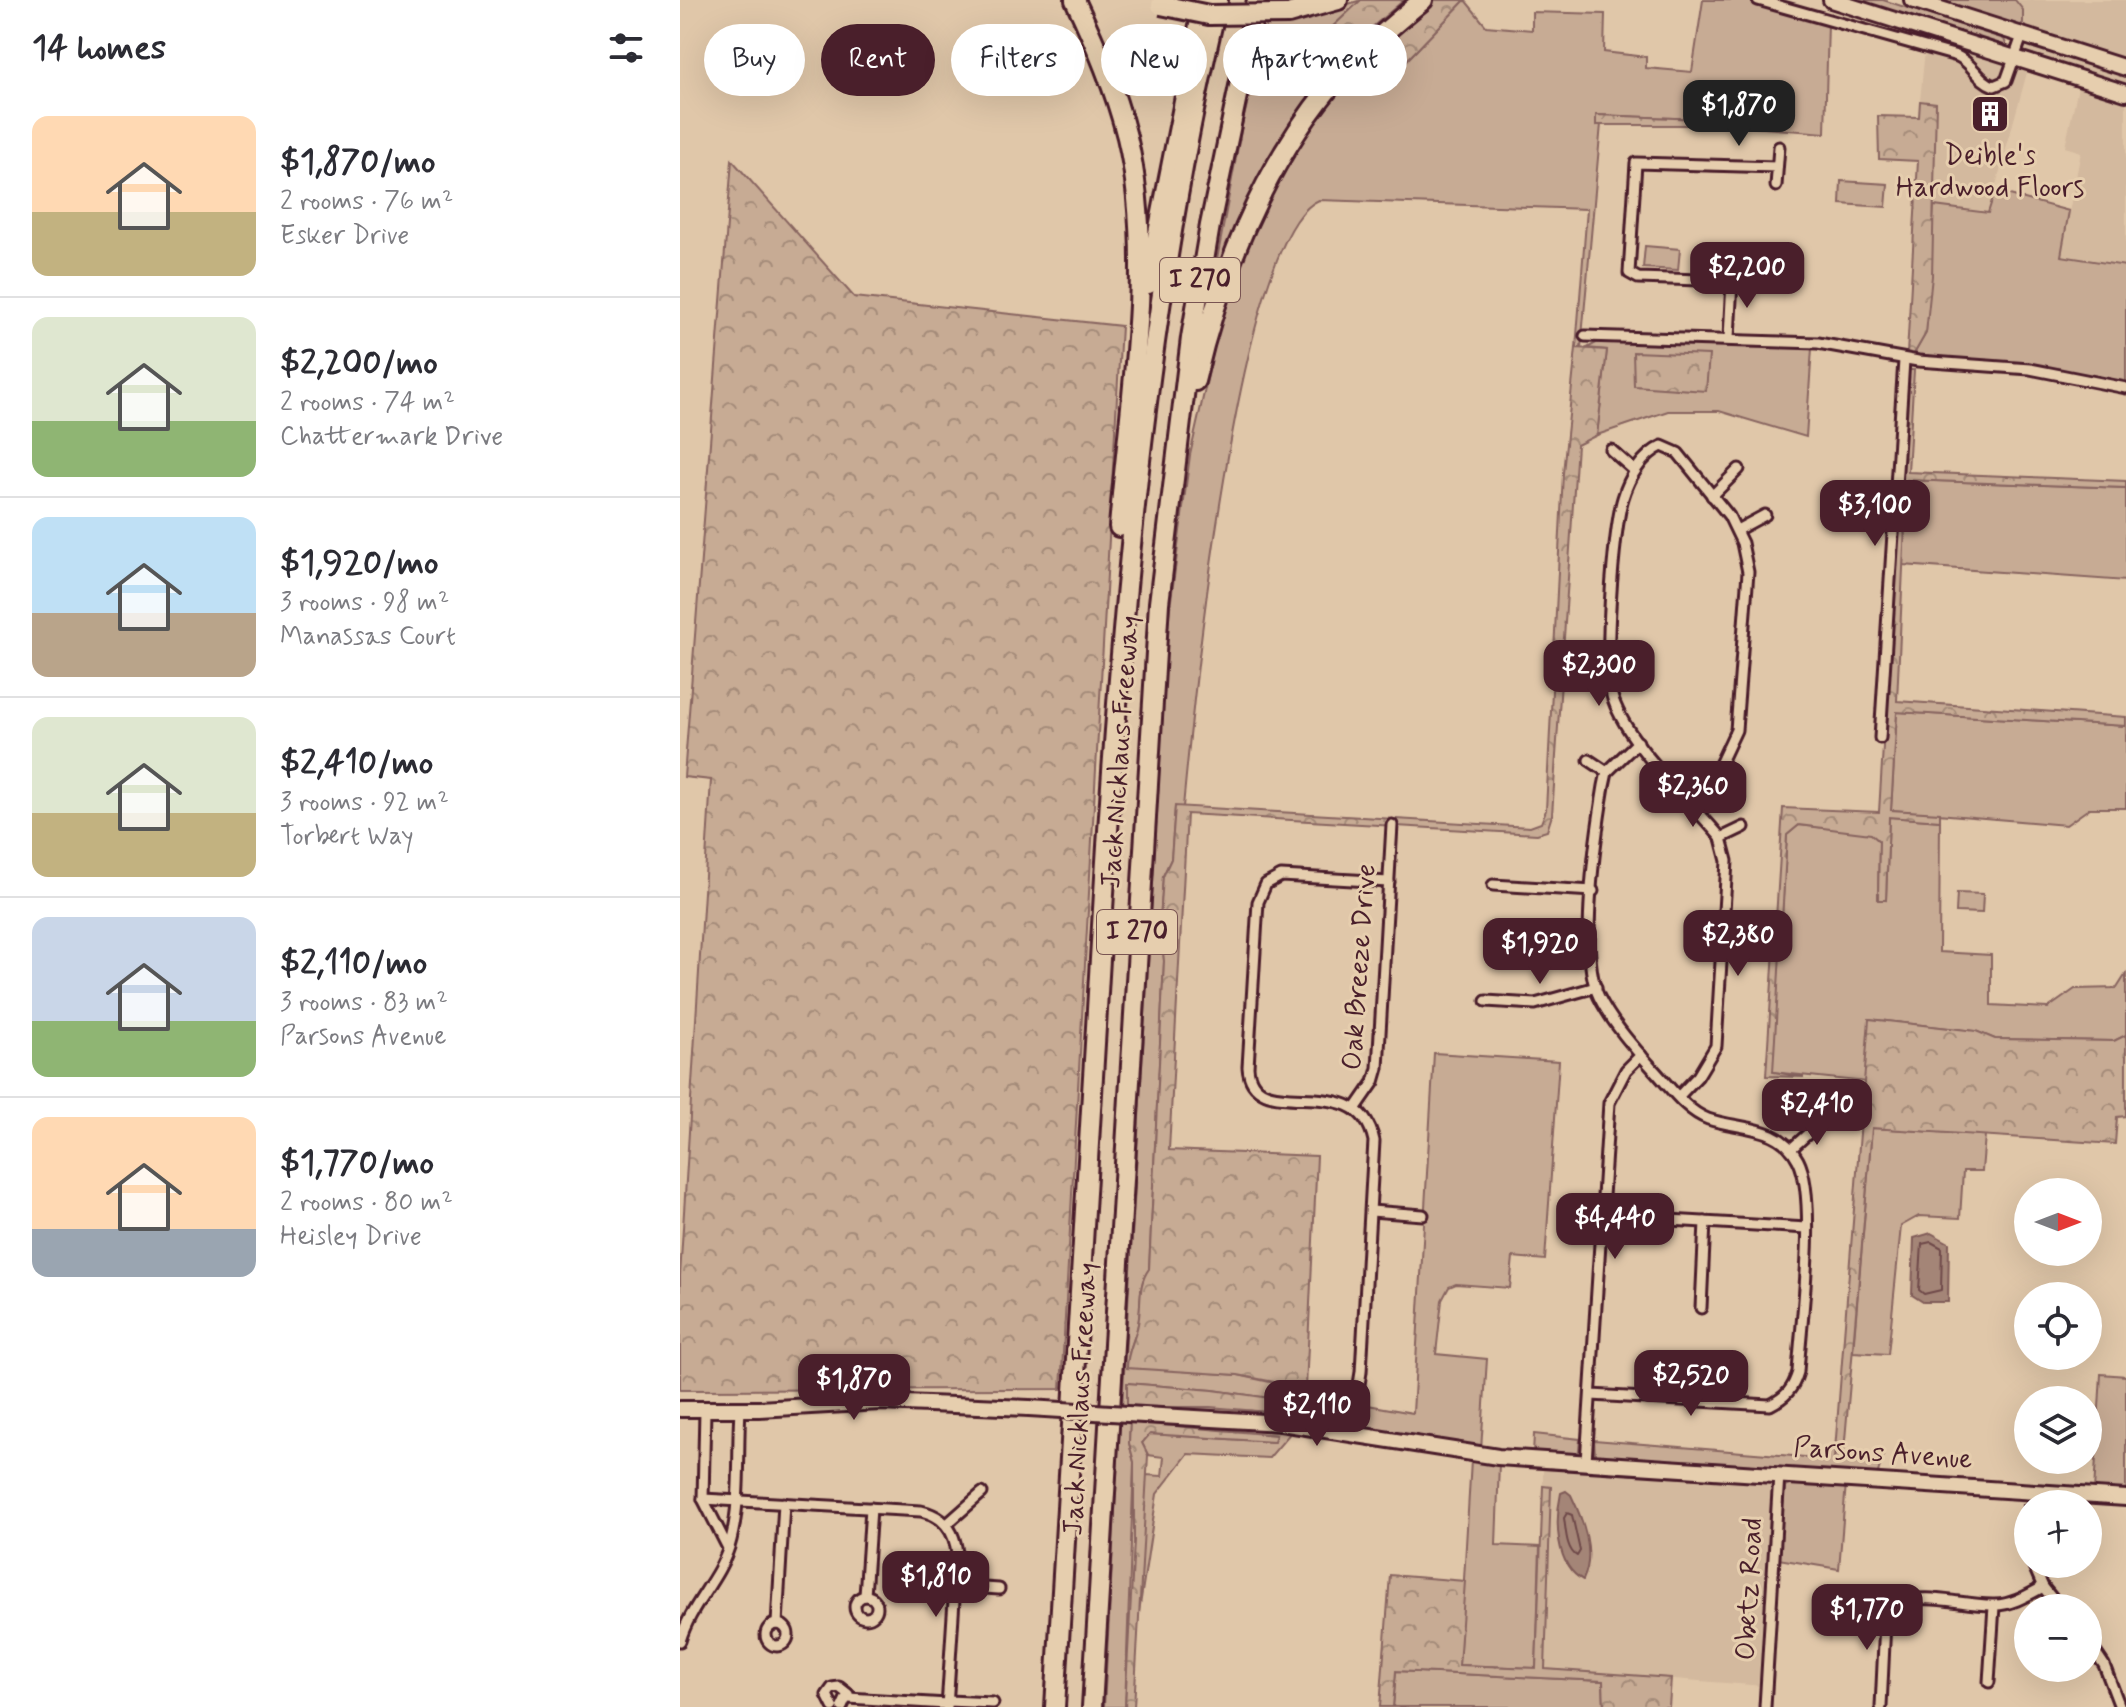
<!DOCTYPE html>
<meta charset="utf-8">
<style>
body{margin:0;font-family:Mynerve,sans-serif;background:#f7f7f7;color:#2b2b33;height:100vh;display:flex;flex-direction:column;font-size:30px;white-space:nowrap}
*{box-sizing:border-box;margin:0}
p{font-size:26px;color:#7c7c81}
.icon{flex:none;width:44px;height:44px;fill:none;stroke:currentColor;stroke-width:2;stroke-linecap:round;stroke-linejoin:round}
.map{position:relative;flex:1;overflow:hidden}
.drawer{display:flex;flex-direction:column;background:#fff;width:680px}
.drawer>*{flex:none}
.banner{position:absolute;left:24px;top:24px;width:760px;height:72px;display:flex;gap:16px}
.needle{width:52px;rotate:90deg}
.tools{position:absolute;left:1334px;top:1178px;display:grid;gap:16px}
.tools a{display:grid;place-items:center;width:88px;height:88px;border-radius:50%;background:#fff;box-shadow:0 8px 32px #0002;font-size:40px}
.price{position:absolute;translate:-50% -68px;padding:0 18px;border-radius:16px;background:#4a1f2b;color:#fff;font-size:26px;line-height:52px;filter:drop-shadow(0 2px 4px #0008)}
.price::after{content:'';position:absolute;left:50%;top:48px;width:24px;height:18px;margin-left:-12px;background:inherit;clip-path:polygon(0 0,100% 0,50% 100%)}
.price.current{background:#222;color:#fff}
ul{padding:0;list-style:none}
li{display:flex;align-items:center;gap:24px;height:200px;padding:0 32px}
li+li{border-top:2px solid #e1e1e2}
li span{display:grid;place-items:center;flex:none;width:224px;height:160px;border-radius:16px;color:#555}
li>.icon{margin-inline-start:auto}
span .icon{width:96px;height:96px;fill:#fffc;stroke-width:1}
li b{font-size:34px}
h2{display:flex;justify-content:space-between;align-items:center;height:96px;padding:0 32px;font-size:34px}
.chip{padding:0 28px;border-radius:36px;background:#fff;box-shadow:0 8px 32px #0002;font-size:28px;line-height:72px}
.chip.current{background:#4a1f2b;color:#fff}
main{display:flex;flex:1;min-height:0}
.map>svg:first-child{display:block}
.built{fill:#d3b99e}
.grass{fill:#c7ab94;stroke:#886560;stroke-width:2}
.forest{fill:url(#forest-crowns);stroke:#886560;stroke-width:2}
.water{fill:#a48577;stroke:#805c59;stroke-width:2}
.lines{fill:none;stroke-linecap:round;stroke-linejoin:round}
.shore{stroke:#6e4849;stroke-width:2}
.street-casing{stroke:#4a1f2b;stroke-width:15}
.secondary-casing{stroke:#4a1f2b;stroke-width:20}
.primary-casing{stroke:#4a1f2b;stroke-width:20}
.highway-casing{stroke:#4a1f2b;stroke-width:24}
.street{stroke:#e6ceae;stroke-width:9}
.secondary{stroke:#e6ceae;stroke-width:14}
.primary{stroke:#e6ceae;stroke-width:14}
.highway{stroke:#e6ceae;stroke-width:18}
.secondary-bridge-casing{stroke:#4a1f2b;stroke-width:20;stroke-linecap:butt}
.highway-bridge-casing{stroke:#4a1f2b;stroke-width:24;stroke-linecap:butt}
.secondary-bridge{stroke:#e6ceae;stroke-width:14}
.highway-bridge{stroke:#e6ceae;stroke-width:18}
.labels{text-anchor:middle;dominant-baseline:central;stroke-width:6;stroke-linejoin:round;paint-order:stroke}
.shield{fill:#e6ceae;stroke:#795452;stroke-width:2}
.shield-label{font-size:26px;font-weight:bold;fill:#4a1f2b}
.poi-label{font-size:28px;fill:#4a1f2b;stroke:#e6ceae}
.street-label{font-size:28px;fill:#4a1f2b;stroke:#e6ceae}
</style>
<main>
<section class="drawer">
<h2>14 homes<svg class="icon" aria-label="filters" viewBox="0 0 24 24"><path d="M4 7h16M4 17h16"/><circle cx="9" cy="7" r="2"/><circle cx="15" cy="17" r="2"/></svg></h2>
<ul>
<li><span style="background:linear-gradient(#ffd9b3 60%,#c2b280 0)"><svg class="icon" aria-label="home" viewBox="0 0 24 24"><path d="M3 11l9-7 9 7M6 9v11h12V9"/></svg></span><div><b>$1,870/mo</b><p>2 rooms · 76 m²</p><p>Esker Drive</p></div></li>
<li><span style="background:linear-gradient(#dfe7d0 65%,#8fb573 0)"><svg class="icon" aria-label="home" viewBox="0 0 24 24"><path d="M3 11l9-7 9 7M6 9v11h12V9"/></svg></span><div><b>$2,200/mo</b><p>2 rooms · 74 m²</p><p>Chattermark Drive</p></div></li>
<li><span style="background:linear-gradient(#bfe0f5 60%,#b9a48a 0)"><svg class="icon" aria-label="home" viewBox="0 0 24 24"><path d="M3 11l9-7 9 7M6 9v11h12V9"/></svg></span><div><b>$1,920/mo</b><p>3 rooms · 98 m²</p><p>Manassas Court</p></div></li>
<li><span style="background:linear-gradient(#dfe7d0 60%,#c2b280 0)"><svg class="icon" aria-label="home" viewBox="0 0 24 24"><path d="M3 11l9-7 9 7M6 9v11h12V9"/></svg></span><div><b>$2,410/mo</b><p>3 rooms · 92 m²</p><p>Torbert Way</p></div></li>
<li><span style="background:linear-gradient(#c9d6e8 65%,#8fb573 0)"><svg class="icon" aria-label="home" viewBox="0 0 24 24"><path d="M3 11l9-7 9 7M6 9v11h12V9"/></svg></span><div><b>$2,110/mo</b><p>3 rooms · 83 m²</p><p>Parsons Avenue</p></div></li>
<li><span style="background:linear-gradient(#ffd9b3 70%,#9aa5b1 0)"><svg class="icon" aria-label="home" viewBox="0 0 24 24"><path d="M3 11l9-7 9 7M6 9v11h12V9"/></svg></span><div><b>$1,770/mo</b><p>2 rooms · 80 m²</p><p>Heisley Drive</p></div></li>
</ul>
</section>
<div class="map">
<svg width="1446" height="1707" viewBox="0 0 1446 1707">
<defs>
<pattern id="forest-crowns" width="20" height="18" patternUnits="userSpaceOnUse" patternTransform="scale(2)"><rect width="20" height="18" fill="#c7ab94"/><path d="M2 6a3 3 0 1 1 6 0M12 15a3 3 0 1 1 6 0" fill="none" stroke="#a48b79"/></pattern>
</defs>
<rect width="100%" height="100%" fill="#e0c7a9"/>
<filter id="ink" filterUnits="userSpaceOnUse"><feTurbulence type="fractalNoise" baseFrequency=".0125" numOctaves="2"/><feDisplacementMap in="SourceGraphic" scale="16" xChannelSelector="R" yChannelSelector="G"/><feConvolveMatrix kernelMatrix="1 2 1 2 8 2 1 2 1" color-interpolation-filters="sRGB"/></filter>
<g filter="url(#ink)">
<!-- built -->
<g class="built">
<path d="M1335 0H1446V266L1380 257 1401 152 1385 147 1399 83 1348 69 1308 214 1254 206 1256 103 1240 101 1246 39 1326 62 1338 28Z"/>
<path d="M863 1465 1087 1479 1092 1482 1084 1686 865 1669 871 1487 863 1486Z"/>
</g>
<!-- grass -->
<g class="grass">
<path d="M681 0 646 33 648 41 683 35 646 83 526 319 562 125 587 22 640 13Z"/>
<path d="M785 0 806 26 852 30V12L925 14 924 52 966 57V68L1012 72 1023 0H1068L1148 23 1145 133 1046 125 1045 120 916 115V125L921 124 901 348H896L907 209 639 200C558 233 512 711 503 807H495L491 859 483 876 480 921 484 961 469 1269C457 1285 462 1305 458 1324 455 1340 447 1351 447 1367L558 1375 671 1400 667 1418 652 1426 470 1409 530 1407 624 1414V1403L533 1390 447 1383V1407H442L488 623 510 455 542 313 558 260 606 159 664 73 699 89Z"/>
<path d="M1170 0H1203L1324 39 1328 50Z"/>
<path d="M1259 0H1335L1343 10V23L1338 28Z"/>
<path d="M1161 181 1208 184 1206 207 1160 204Z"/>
<path d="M1315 191 1389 211 1381 256 1446 266V383L1357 366 1234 354 1246 333 1254 206 1308 213Z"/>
<path d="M965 246 1000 249 998 270 963 268Z"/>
<path d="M918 342 1132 348 1126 437 1039 411H988L917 435 927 350 907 348Z"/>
<path d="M1227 480 1446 488V581L1223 565Z"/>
<path d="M1217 712 1446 726V808H1410L1386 825 1211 810Z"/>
<path d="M1209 817 1260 821 1259 952 1311 955V1005L1368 1008 1395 989 1437 988 1446 974V1035L1434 1041 1315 1039 1295 1031 1190 1019 1186 1082 1092 1072 1107 835 1119 825 1191 833 1199 841 1198 899 1206 900Z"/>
<path d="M1277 893 1303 894 1302 913 1276 912Z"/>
<path d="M754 1053 879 1061 865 1260 833 1257 830 1288 776 1284 769 1287 762 1300 756 1354 807 1359 801 1450 687 1429 682 1421V1404L733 1413Z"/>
<path d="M1192 1128 1305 1135 1302 1171H1283L1280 1218 1239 1216 1221 1226 1208 1354 1173 1352Z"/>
<path d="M1421 1374 1446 1376V1493L1414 1491Z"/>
<path d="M440 1421 450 1422 449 1443 454 1462 445 1707H424Z"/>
<path d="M475 1423 613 1430 589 1458 508 1454 477 1494 459 1612 466 1475 482 1476 484 1457 468 1455 462 1443 469 1434 593 1442 596 1435Z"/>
<path d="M854 1434 900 1439 899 1451 891 1457 853 1454Z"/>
<path d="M914 1440 1125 1457 1155 1448 1154 1463H1163L1164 1454 1203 1456 1197 1476 923 1459 915 1454Z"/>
<path d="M791 1460 819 1463 816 1545 860 1547 856 1668 779 1665Z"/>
<path d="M1113 1483H1166L1159 1569 1098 1559 1105 1487Z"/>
<path d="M716 1671 923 1681 924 1707H713Z"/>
</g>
<!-- forest -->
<g class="forest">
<path d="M681 0H724L683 35 647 41 646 33Z"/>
<path d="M743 0H785L699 89C681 90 673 90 664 73Z"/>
<path d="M1240 101 1256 103 1252 276 1246 333 1234 354H1227L1238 161 1199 159 1198 116 1239 117Z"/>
<path d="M916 115 1046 120V125H916Z"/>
<path d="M52 160 174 297 441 326 381 1389 0 1390V1276L31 780 4 777Z"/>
<path d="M896 348 927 350 917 435 897 445 872 815 867 831 857 834 507 814 489 1150 637 1156 626 1388 558 1375 447 1368C447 1351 455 1340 458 1324 462 1305 457 1285 469 1269L484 961 480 921 483 876 491 859 495 806 850 827 861 823 866 810 883 473Z"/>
<path d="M953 352 1029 355 1026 391 954 386Z"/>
<path d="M1226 370H1234L1228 472 1446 481V488L1227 480 1217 701 1446 717V726L1217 712 1211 810 1260 813V821L1209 817 1206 900H1198L1199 841 1191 834 1119 825 1107 835 1093 1072 1124 1077 1086 1076 1103 808 1199 812Z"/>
<path d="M1189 1019 1296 1031 1315 1039 1434 1041 1446 1035V1116L1437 1117 1435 1144 1192 1128 1163 1463H1154Z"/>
<path d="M447 1383 533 1390 625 1403 624 1415 530 1407H447Z"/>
<path d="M450 1422 596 1435 594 1442 470 1434 462 1443 468 1455 454 1707H445L454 1541V1462L449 1443Z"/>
<path d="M863 1486 871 1487 865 1669 991 1678 989 1707H924L923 1681 716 1671 713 1707H700L710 1575 785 1581 779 1665 856 1668Z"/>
</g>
<!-- water -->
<g class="water">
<path d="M1251 1233 1269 1243 1268 1302H1243L1232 1295 1234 1238Z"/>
<path d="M886 1491 891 1495C903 1520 916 1553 903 1580 875 1565 875 1520 881 1493Z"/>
</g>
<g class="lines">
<!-- shore -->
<g class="shore">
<path d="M1251 1242 1262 1248 1261 1290 1244 1294 1239 1290 1242 1244Z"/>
<path d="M887 1513 892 1515 900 1551 897 1556C886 1550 886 1530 884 1518Z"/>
</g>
<defs>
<g id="street">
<path d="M1078 0 1277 56C1293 63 1298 81 1314 86L1326 81 1342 36"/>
<path d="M1096 186 1099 147"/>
<path d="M905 336 1138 343 1238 361 1350 369 1446 388"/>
<path d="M1049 338 1052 281 958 278 949 273 956 163 1097 167"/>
<path d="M931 450 955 471"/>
<path d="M1032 496 1059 469"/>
<path d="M1057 530 1085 515"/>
<path d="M1200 738 1224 360"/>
<path d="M909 760 927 772"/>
<path d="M1041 838 1064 827"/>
<path d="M813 885 913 891"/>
<path d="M806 1001 855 1004 916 987"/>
<path d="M999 1096 1018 1076 1036 1046 1047 861 1041 838C1008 798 950 748 933 699 923 669 933 530 943 498 949 478 962 455 982 446L998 453 1049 516 1062 543 1068 572 1056 730 1035 775 1010 800"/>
<path d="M676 1108 694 1082 698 1068 712 825"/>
<path d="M1111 1149 1141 1122"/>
<path d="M691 1211 743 1215"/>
<path d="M921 1216 1127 1228"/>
<path d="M1021 1308 1025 1222"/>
<path d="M911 1395 1090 1405C1106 1397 1113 1389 1118 1372 1121 1324 1138 1198 1118 1160 1100 1124 1060 1130 1028 1119 1006 1111 990 1087 974 1070 955 1049 932 1023 919 997 898 955 916 834 924 786L927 772 958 742"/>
<path d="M25 1410 23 1499 48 1548"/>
<path d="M671 1434 681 1372 694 1141C678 1064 572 1130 568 1067L578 902 586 884 601 876 709 882"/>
<path d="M906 1462 929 1103 946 1070 961 1055"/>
<path d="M23 1499 241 1511C264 1516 275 1531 277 1554L267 1707"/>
<path d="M1348 1509V1540"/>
<path d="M267 1524 302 1493"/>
<path d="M1353 1564 1363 1587 1380 1608"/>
<path d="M275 1586 319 1589"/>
<path d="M185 1596 191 1508"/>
<circle cx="186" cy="1607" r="11"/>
<path d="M97 1624 104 1503"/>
<circle cx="97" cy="1635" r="11"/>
<path d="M0 1641C10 1606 38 1581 49 1547 62 1505 57 1454 60 1410"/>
<path d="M1408 1641 1424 1665 1440 1707"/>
<path d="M1309 1682 1314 1606"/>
<path d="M168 1698 267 1704"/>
<path d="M268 1701 313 1703"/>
<path d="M153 1707 147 1695 152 1688 159 1687 168 1694 162 1707"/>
<path d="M1085 1707 1099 1474"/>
<path d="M1201 1707 1205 1622 1218 1603C1248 1592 1283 1606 1315 1605 1332 1605 1348 1595 1363 1587"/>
</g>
<g id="secondary">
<path d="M0 1409H79L200 1402 349 1408"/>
<path d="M464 1415 601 1423 818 1457 1446 1498"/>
</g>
<g id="primary">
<path d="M1151 0 1446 93"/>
<path d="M1232 0 1446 68"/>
</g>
<g id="highway">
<path d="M395 0C416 45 435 89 447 137 476 258 449 404 439 527"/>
<path d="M608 14 658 0"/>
<path d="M468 284 524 0"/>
<path d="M515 381C539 278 581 171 649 88 677 55 710 27 743 0"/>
<path d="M375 1707C389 1480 403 1253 416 1027 436 681 458 338 538 0"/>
<path d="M412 1707 479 603 511 338 530 225 577 0"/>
</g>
</defs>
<!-- street casing -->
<use href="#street" class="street-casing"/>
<!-- secondary casing -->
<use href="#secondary" class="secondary-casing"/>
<!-- primary casing -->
<use href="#primary" class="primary-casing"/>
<!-- highway casing -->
<use href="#highway" class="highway-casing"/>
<!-- street -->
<use href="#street" class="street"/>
<!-- secondary -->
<use href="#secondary" class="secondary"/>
<!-- primary -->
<use href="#primary" class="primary"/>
<!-- highway -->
<use href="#highway" class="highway"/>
<defs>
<path id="secondary-bridge" d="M349 1408 464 1415"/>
<path id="highway-bridge" d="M481 5 529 15 608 14"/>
</defs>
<!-- secondary-bridge casing -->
<use href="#secondary-bridge" class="secondary-bridge-casing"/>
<!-- highway-bridge casing -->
<use href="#highway-bridge" class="highway-bridge-casing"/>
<!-- secondary-bridge -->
<use href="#secondary-bridge" class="secondary-bridge"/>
<!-- highway-bridge -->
<use href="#highway-bridge" class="highway-bridge"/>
</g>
</g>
<!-- icons -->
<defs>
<symbol id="building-square" viewBox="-11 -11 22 22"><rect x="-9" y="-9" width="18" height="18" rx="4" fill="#4a1f2b" stroke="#e6ceae"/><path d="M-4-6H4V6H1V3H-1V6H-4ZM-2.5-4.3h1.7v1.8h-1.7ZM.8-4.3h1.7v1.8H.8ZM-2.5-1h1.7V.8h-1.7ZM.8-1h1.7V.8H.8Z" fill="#fff"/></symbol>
</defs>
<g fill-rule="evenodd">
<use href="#building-square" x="1288" y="92" width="44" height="44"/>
</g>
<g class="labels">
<!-- shield labels -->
<g class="shield">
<rect x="480" y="258" width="80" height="44" rx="6"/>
<rect x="417" y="910" width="80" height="44" rx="6"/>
</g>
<g class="shield-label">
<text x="520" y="280">I 270</text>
<text x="457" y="932">I 270</text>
</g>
<!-- poi labels -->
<g class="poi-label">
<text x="1310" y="156">Deible's<tspan x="1310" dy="32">Hardwood Floors</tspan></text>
</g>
<!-- street labels -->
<g class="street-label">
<text transform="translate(441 752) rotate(-86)">Jack Nicklaus Freeway</text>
<text transform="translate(680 967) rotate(-86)">Oak Breeze Drive</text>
<text transform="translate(401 1399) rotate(-87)">Jack Nicklaus Freeway</text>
<text transform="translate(1203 1454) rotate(4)">Parsons Avenue</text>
<text transform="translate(1070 1589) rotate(-87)">Obetz Road</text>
</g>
</g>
</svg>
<div class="tools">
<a><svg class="needle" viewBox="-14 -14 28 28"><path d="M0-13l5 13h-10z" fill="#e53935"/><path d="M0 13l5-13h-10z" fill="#7c7c81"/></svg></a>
<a><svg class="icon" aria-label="locate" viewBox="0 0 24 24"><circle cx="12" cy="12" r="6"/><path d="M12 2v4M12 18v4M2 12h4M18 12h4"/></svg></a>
<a><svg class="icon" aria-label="layers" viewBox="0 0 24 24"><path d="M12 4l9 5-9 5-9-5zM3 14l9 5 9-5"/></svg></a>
<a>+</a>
<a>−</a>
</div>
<b class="price current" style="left:1059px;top:148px">$1,870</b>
<b class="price" style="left:1067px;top:310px">$2,200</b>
<b class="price" style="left:1195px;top:548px">$3,100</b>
<b class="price" style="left:919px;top:708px">$2,300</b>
<b class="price" style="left:1013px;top:829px">$2,360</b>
<b class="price" style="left:1058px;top:978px">$2,380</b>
<b class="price" style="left:860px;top:986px">$1,920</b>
<b class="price" style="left:1137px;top:1147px">$2,410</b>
<b class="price" style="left:935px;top:1261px">$4,440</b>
<b class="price" style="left:1011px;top:1418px">$2,520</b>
<b class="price" style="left:174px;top:1422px">$1,870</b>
<b class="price" style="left:637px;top:1448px">$2,110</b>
<b class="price" style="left:256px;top:1619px">$1,810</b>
<b class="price" style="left:1187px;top:1652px">$1,770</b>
<div class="banner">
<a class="chip">Buy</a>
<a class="chip current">Rent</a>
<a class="chip">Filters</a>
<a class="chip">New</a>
<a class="chip">Apartment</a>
</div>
</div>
</main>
